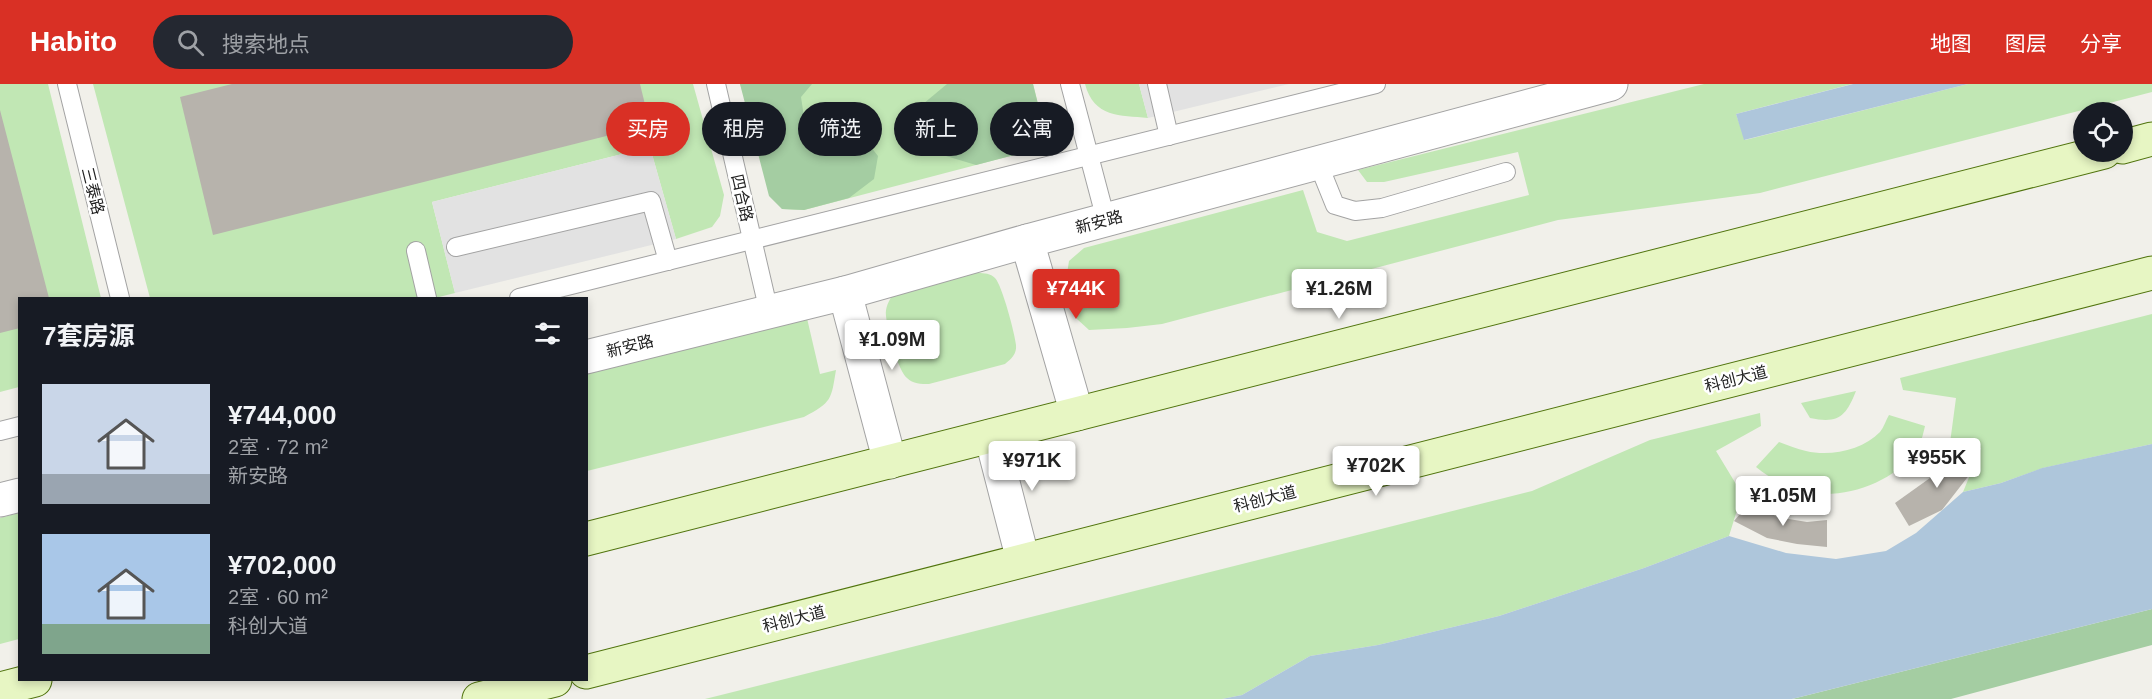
<!DOCTYPE html>
<html lang="zh">
<meta charset="utf-8">
<style>
body{margin:0;font-family:Helvetica,"Noto Sans SC",sans-serif;background:#242831;color:#f1f3f6;height:100vh;display:flex;flex-direction:column;font-size:22px;white-space:nowrap}
*{box-sizing:border-box;margin:0}
p{font-size:20px;color:#9ea1a6}
.icon{flex:none;width:33px;height:33px;fill:none;stroke:currentColor;stroke-width:2;stroke-linecap:round;stroke-linejoin:round}
.map{position:relative;flex:1;overflow:hidden}
.sheet{position:absolute;left:18px;top:213px;width:570px;height:384px;display:flex;flex-direction:column;background:#171b24;border-radius:0px;box-shadow:0 3px 9px #0003}
.sheet>*{flex:none}
.hud{position:absolute;left:606px;top:18px;width:570px;height:54px;display:flex;gap:12px}
.buttons{position:absolute;left:2073px;top:18px;display:grid;gap:12px}
.buttons a{display:grid;place-items:center;width:60px;height:60px;border-radius:50%;background:#171b24;box-shadow:0 3px 9px #0003;font-size:30px}
.price{position:absolute;translate:-50% -51px;padding:0 14px;border-radius:6px;background:#fff;color:#222;font-size:20px;line-height:39px;filter:drop-shadow(0 2px 3px #0008)}
.price::after{content:'';position:absolute;left:50%;top:36px;width:18px;height:14px;margin-left:-9px;background:inherit;clip-path:polygon(0 0,100% 0,50% 100%)}
.price.active{background:#d93025;color:#fff}
ul{padding:0;list-style:none}
li{display:flex;align-items:center;gap:18px;height:150px;padding:0 24px}
li span{display:grid;place-items:center;flex:none;width:168px;height:120px;border-radius:0px;color:#555}
li>.icon{margin-inline-start:auto}
span .icon{width:72px;height:72px;fill:#fffc;stroke-width:1}
li b{font-size:26px}
h2{display:flex;justify-content:space-between;align-items:center;height:72px;padding:0 24px;font-size:26px}
.chip{padding:0 21px;border-radius:27px;background:#171b24;box-shadow:0 3px 9px #0003;font-size:21px;line-height:54px}
.chip.active{background:#d93025;color:#fff}
header{display:flex;align-items:center;gap:36px;box-sizing:border-box;height:84px;padding:0 30px;background:#d93025;color:#fff}
header strong{font-size:28px}
nav{display:flex;gap:33px;margin-inline-start:auto;font-size:21px}
.search{width:420px;height:54px;background:#242831;display:flex;align-items:center;gap:15px;box-sizing:border-box;padding:0 21px;border-radius:33px;color:#9ea1a6;font-size:22px}
.map>svg:first-child{display:block}
.grass{fill:#c1e7b4}
.forest{fill:#a4cda2}
.parking{fill:#e2e2e2}
.water{fill:#aec6db}
.building{fill:#b7b3ac}
.lines{fill:none;stroke-linecap:round;stroke-linejoin:round}
.service-casing{stroke:#a3a3a3;stroke-width:20}
.minor-casing{stroke:#a3a3a3;stroke-width:35}
.tertiary-casing{stroke:#a3a3a3;stroke-width:35}
.secondary-casing{stroke:#51740e;stroke-width:35}
.service{stroke:#fff;stroke-width:18}
.minor{stroke:#fff;stroke-width:33}
.tertiary{stroke:#fff;stroke-width:33}
.secondary{stroke:#e7f6c3;stroke-width:33}
.labels{text-anchor:middle;dominant-baseline:central;stroke-width:5;stroke-linejoin:round;paint-order:stroke}
.street-label{font-size:16px;fill:#222;stroke:#fff}
</style>
<header>
<strong>Habito</strong>
<div class="search"><svg class="icon" aria-label="search" viewBox="0 0 24 24"><circle cx="10" cy="10" r="6"/><path d="M15 15l6 6"/></svg>搜索地点</div>
<nav><a>地图</a><a>图层</a><a>分享</a></nav>
</header>
<div class="map">
<svg width="2152" height="615" viewBox="0 0 2152 615">
<rect width="100%" height="100%" fill="#f1f0ea"/>
<!-- grass -->
<g class="grass">
<path d="M0 0H48L101 214H20L19 303 0 308Z"/>
<path d="M93 0H693L724 111 720 132 712 143 676 155 650 63 432 118 455 209 435 214H150Z"/>
<path d="M740 0H1033L1042 36 1040 55 1026 68 804 126 782 125Z"/>
<path d="M1085 0H1139L1148 34C1120 31 1094 34 1085 0Z"/>
<path d="M1704 0H1852L1736 30 1745 56 1968 0H2152V8L1760 109 1558 136 1162 240 1127 244 1089 246 1077 235 1066 196 1069 177 1084 164 1303 106 1317 148 1347 157 1529 111 1518 68 1384 98H1367L1358 86Z"/>
<path d="M972 189C980 189 989 188 995 194 1002 201 1015 250 1016 261 1017 270 1011 275 1005 280L929 300C921 300 913 300 907 294 898 287 887 244 886 232 885 223 889 217 893 210Z"/>
<path d="M806 230 820 290 836 286C831 316 832 318 804 333L587 387 586 285Z"/>
<path d="M2152 230V360L2043 384 2001 399 1963 408 1981 364 1950 359 1956 314 1903 306 1900 294Z"/>
<path d="M1856 307C1846 332 1839 340 1810 334L1801 319Z"/>
<path d="M1760 329 1761 342 1716 367 1742 410 1729 452 1644 484 1499 532 1378 561 1310 572 1242 611 1222 615H705L1532 407 1650 356Z"/>
<path d="M1889 331 1925 342C1923 350 1921 361 1915 368 1892 399 1844 416 1806 408 1787 404 1771 395 1756 383L1779 358C1788 361 1797 365 1806 367 1830 373 1863 366 1880 348 1884 343 1886 336 1889 331Z"/>
<path d="M19 429V555L0 560V434Z"/>
</g>
<!-- forest -->
<g class="forest">
<path d="M740 0H812L801 13 804 33 835 51 863 53 878 72 874 95 849 114 804 126 782 125 769 112Z"/>
<path d="M947 0H1033L1042 36 1040 55 1026 68 976 81 946 72 929 58 920 44 923 20Z"/>
<path d="M2152 525V561L1951 615H1792Z"/>
</g>
<!-- parking -->
<g class="parking">
<path d="M1139 0H1289L1148 34Z"/>
<path d="M650 63 676 155 455 209 432 118Z"/>
</g>
<!-- water -->
<g class="water">
<path d="M1853 0H1968L1744 56 1736 30Z"/>
<path d="M2152 360V525L1792 615H1222L1242 611 1310 572 1378 561 1499 532 1644 484 1729 452 1786 469 1836 475 1886 467 1916 449 1963 408 2001 399 2042 384Z"/>
</g>
<!-- building -->
<g class="building">
<path d="M232 0H640L650 41 213 151 180 13Z"/>
<path d="M0 26 49 214H20V244L0 249Z"/>
<path d="M1951 366 1974 372 1970 390 1942 426 1909 442 1895 419 1930 394Z"/>
<path d="M1751 417 1777 433 1807 438 1827 436V463L1797 460 1767 454 1734 437Z"/>
</g>
<g class="lines">
<defs>
<g id="service">
<path d="M67 0 120 214"/>
<path d="M716 0 769 228"/>
<path d="M1070 0 1106 136"/>
<path d="M1157 0 1169 52"/>
<path d="M1318 79 1335 121 1355 127 1382 124 1506 88"/>
<path d="M456 163 651 117 668 177"/>
<path d="M416 167 427 214"/>
<path d="M519 214 1376 0"/>
<path d="M0 347 20 342"/>
</g>
<g id="minor">
<path d="M1027 157 1077 330"/>
<path d="M845 209 890 378"/>
<path d="M586 273 845 209 1027 157 1611 0"/>
<path d="M0 416 20 411"/>
</g>
<path id="tertiary" d="M991 352 1023 476"/>
<g id="secondary">
<path d="M2122 63 2152 55"/>
<path d="M586 455 2104 68"/>
<path d="M586 588 2152 189"/>
<path d="M0 605 35 596"/>
<path d="M479 615 555 596"/>
</g>
</defs>
<!-- service casing -->
<use href="#service" class="service-casing"/>
<!-- minor casing -->
<use href="#minor" class="minor-casing"/>
<!-- tertiary casing -->
<use href="#tertiary" class="tertiary-casing"/>
<!-- secondary casing -->
<use href="#secondary" class="secondary-casing"/>
<!-- service -->
<use href="#service" class="service"/>
<!-- minor -->
<use href="#minor" class="minor"/>
<!-- tertiary -->
<use href="#tertiary" class="tertiary"/>
<!-- secondary -->
<use href="#secondary" class="secondary"/>
</g>
<g class="labels">
<!-- street labels -->
<g class="street-label">
<text transform="translate(93 107) rotate(76)">三泰路</text>
<text transform="translate(742 114) rotate(77)">四合路</text>
<text transform="translate(1099 138) rotate(-15)">新安路</text>
<text transform="translate(630 262) rotate(-14)">新安路</text>
<text transform="translate(1736 295) rotate(-14)">科创大道</text>
<text transform="translate(1265 415) rotate(-14)">科创大道</text>
<text transform="translate(794 535) rotate(-14)">科创大道</text>
</g>
</g>
</svg>
<div class="buttons">
<a><svg class="icon" aria-label="locate" viewBox="0 0 24 24"><circle cx="12" cy="12" r="6"/><path d="M12 2v4M12 18v4M2 12h4M18 12h4"/></svg></a>
</div>
<b class="price active" style="left:1076px;top:236px">¥744K</b>
<b class="price" style="left:1339px;top:236px">¥1.26M</b>
<b class="price" style="left:892px;top:287px">¥1.09M</b>
<b class="price" style="left:1937px;top:405px">¥955K</b>
<b class="price" style="left:1032px;top:408px">¥971K</b>
<b class="price" style="left:1376px;top:413px">¥702K</b>
<b class="price" style="left:1783px;top:443px">¥1.05M</b>
<div class="hud">
<a class="chip active">买房</a>
<a class="chip">租房</a>
<a class="chip">筛选</a>
<a class="chip">新上</a>
<a class="chip">公寓</a>
</div>
<section class="sheet">
<h2>7套房源<svg class="icon" aria-label="filters" viewBox="0 0 24 24"><path d="M4 7h16M4 17h16"/><circle cx="9" cy="7" r="2"/><circle cx="15" cy="17" r="2"/></svg></h2>
<ul>
<li><span style="background:linear-gradient(#c9d6e8 75%,#9aa5b1 0)"><svg class="icon" aria-label="home" viewBox="0 0 24 24"><path d="M3 11l9-7 9 7M6 9v11h12V9"/></svg></span><div><b>¥744,000</b><p>2室 · 72 m²</p><p>新安路</p></div></li>
<li><span style="background:linear-gradient(#a9c7e8 75%,#7fa58c 0)"><svg class="icon" aria-label="home" viewBox="0 0 24 24"><path d="M3 11l9-7 9 7M6 9v11h12V9"/></svg></span><div><b>¥702,000</b><p>2室 · 60 m²</p><p>科创大道</p></div></li>
</ul>
</section>
</div>
